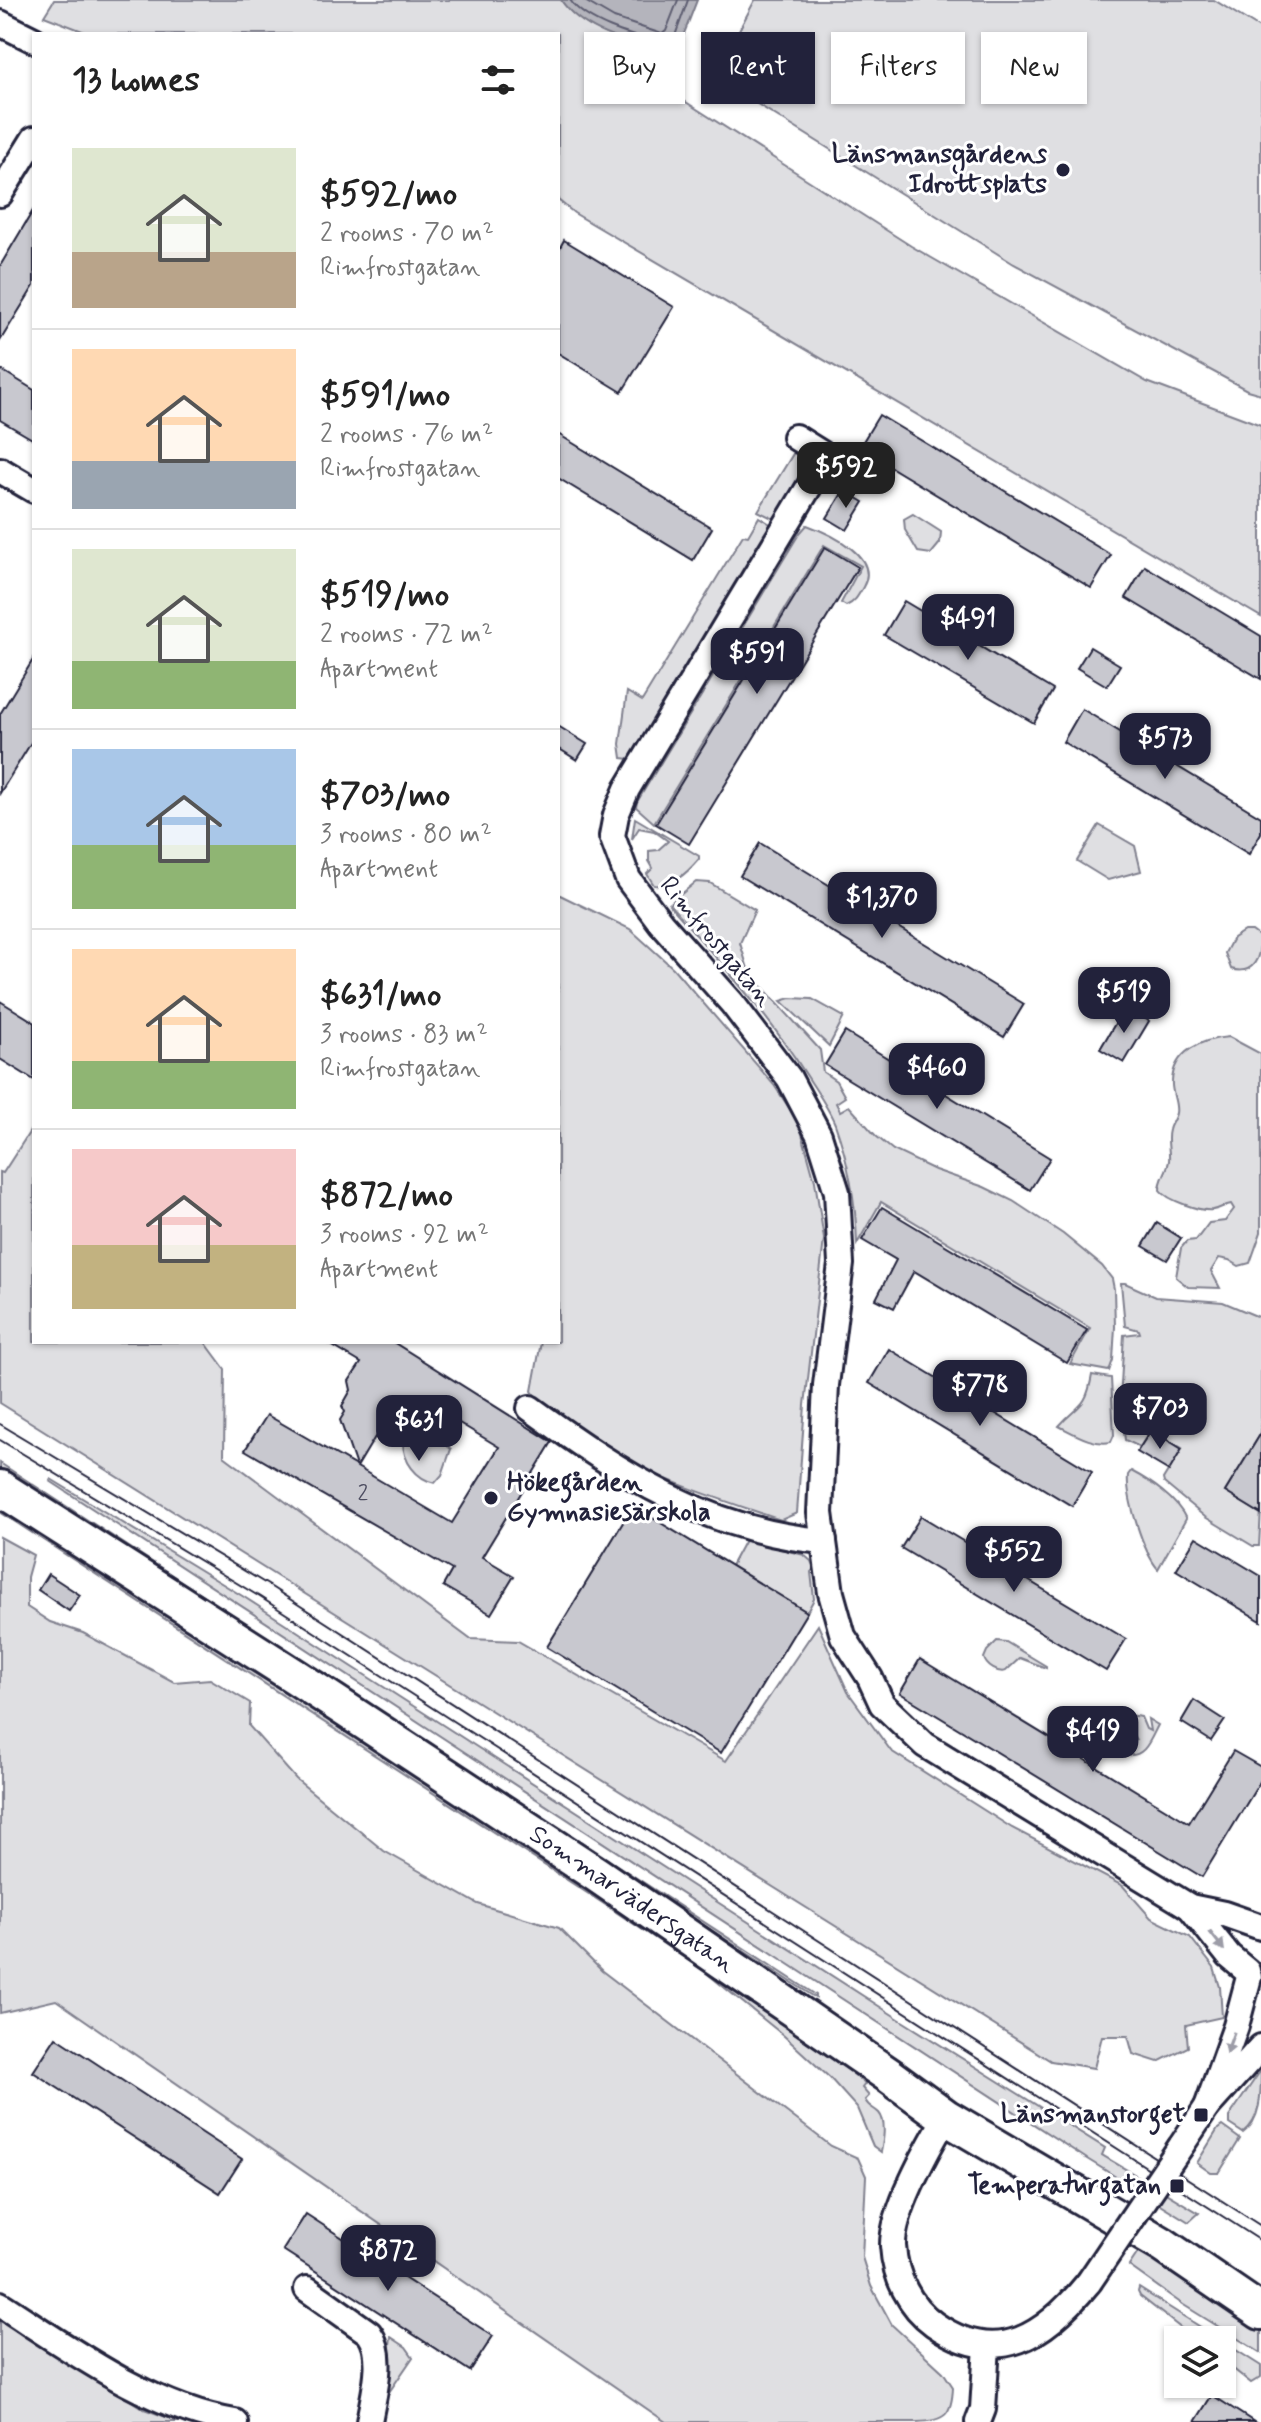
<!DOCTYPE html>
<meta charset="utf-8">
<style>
body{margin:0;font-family:Mynerve,sans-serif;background:#f2f2f2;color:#222;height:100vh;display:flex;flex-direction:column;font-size:30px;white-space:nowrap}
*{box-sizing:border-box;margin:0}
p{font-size:26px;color:#767676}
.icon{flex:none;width:44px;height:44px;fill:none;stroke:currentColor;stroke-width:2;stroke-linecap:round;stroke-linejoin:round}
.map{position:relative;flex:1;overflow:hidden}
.panel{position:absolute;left:32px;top:32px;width:528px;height:1312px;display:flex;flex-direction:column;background:#fff;border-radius:0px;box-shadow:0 2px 6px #0004}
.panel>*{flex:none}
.banner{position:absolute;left:584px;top:32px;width:556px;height:72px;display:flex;gap:16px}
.buttons{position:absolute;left:1164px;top:2326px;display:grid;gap:16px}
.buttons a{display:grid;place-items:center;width:72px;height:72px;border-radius:0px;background:#fff;box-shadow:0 2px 6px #0004;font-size:40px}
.price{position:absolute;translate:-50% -68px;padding:0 18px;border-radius:16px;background:#22223b;color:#fff;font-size:26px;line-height:52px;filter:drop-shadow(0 2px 4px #0008)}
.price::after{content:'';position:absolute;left:50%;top:48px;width:24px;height:18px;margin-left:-12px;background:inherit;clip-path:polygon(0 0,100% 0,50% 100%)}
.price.current{background:#222;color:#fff}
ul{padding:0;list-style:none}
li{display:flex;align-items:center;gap:24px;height:200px;padding:0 40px}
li+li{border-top:2px solid #e0e0e0}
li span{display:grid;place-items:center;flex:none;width:224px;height:160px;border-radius:0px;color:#555}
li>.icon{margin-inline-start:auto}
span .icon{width:96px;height:96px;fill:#fffc;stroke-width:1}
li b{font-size:34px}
h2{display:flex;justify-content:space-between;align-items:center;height:96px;padding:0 40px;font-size:34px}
.pill{padding:0 28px;border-radius:0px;background:#fff;box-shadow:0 2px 6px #0004;font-size:28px;line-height:72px}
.pill.current{background:#22223b;color:#fff}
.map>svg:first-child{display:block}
.green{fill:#dfdfe2;stroke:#80808e;stroke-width:2}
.water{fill:#b4b4bc;stroke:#7a7a88;stroke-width:2}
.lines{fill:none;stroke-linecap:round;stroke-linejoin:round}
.shore{stroke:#5c5c6f;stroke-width:2}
.building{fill:#c8c8cf;stroke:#22223b;stroke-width:2;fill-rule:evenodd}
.street-casing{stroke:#22223b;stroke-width:30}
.secondary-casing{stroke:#22223b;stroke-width:40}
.street{stroke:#fff;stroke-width:24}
.secondary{stroke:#fff;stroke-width:34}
.tram{stroke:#22223b;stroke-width:2}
.street-bridge-casing{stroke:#22223b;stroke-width:30;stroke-linecap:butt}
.street-bridge{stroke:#fff;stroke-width:24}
.oneway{fill:#9c9ca7}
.poi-dot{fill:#22223b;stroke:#fff;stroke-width:3}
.labels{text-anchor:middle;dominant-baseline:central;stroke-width:6;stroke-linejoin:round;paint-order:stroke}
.number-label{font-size:22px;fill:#4c4c60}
.poi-label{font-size:26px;font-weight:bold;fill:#22223b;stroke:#fff;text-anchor:end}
.street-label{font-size:26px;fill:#22223b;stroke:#fff}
</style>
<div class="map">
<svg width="1261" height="2422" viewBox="0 0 1261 2422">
<rect width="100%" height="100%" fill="#fff"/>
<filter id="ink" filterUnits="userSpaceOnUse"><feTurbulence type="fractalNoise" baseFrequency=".0125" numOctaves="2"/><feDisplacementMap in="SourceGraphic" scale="16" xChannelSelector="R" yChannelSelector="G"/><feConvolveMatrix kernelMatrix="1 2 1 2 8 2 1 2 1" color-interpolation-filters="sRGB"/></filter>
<g filter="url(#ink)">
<!-- green -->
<g class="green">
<path d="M54 0H561C585 35 636 44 675 57V95L911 246 1147 382 1261 425V617L574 213 558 200V34H90L44 16Z"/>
<path d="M755 0H1214L1261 29V394L1247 390 1014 264 714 77Z"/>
<path d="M796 449 805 455V468L774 519 758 511Z"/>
<path d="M913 514 941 532 940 543 931 554 918 552 905 530 904 519Z"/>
<path d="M759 517 772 525 630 759 622 758 620 744 627 692 642 701 743 535 748 536Z"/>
<path d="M807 525C831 534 881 557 863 587 858 596 855 602 846 606L841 603 861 566 824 545 654 823 636 807 637 802 799 534Z"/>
<path d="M635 818 699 856V859C688 872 671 888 654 885L647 874 653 868 649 861V851L658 850 668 841 654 831 639 828 632 839Z"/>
<path d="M1099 825 1135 846 1141 871 1108 880 1077 861Z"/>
<path d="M696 882 710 883 755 910 740 943 749 972 820 1050 823 1072 836 1081 845 1097 836 1103 840 1111 849 1106 876 1136 893 1150 935 1170 984 1187 1013 1201 1063 1234 1102 1266 1112 1279 1114 1289 1115 1327 1113 1360 1109 1371 1070 1364 1090 1328 881 1202 857 1244C856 1204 849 1163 835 1124 828 1107 817 1092 807 1076 768 1014 718 960 669 904Z"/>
<path d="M558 894 630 929 673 968 774 1085 799 1123 815 1181 824 1239 805 1405 797 1513 781 1520C709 1495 635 1474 573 1428 557 1417 543 1408 532 1391L541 1342H558Z"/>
<path d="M1244 931H1252L1260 937C1261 957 1254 976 1231 969L1225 953 1233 938Z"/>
<path d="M791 998 812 999 844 1017 829 1046 781 1001Z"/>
<path d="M1229 1037 1261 1054V1232L1250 1263 1239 1266 1229 1260 1219 1258 1211 1271 1220 1288 1188 1287 1176 1277 1181 1248 1187 1241 1196 1240 1209 1223 1225 1221 1234 1209 1231 1204C1224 1205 1220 1209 1213 1210 1201 1212 1167 1200 1160 1190 1160 1179 1167 1172 1169 1161 1170 1150 1166 1140 1169 1130 1170 1124 1175 1119 1176 1113 1178 1104 1171 1092 1172 1082 1173 1051 1202 1039 1229 1037Z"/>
<path d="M34 1125V1342H205L225 1369 224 1456 470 1639 518 1641 726 1761 818 1625 848 1692 891 1751 1012 1828 1123 1886 1151 1918 1190 1937 1214 1968 1220 1987 1222 2017 1186 2025 1188 2047 1158 2062 1133 2054 1128 2036H1102L1094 2068 1051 2061 0 1403V1172L3 1173Z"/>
<path d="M1121 1283H1125L1156 1297 1223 1302 1261 1318V1433L1225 1492 1258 1512 1261 1509 1259 1546H1253L1205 1517 1164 1483 1163 1479 1182 1448 1151 1430 1140 1447 1125 1440 1120 1401 1124 1335 1140 1333 1139 1330 1125 1326Z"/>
<path d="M1092 1375 1111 1378 1114 1435 1111 1442C1094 1446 1075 1434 1059 1426 1078 1404 1086 1410 1092 1375Z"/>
<path d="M412 1430 442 1442 451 1449 442 1475 435 1483C416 1479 403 1461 403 1442Z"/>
<path d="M0 1463 816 1995V1998L0 1468Z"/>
<path d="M1131 1471C1150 1481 1177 1499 1186 1519L1158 1569C1143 1552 1126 1497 1128 1475Z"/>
<path d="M51 1479 244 1597 899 2019 1105 2148 1102 2155 1199 2213 1189 2222 1087 2159 50 1481Z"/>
<path d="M0 1500 545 1853 825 2050 865 2084 862 2088 869 2096 865 2100C869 2108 873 2107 879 2113 887 2122 883 2142 881 2152L873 2146 857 2108 830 2078 783 2035 704 1971 601 1902 0 1512Z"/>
<path d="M0 1537 33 1555 27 1577V1607L50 1622 83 1633 174 1682 210 1679 250 1703 249 1726 296 1779 384 1851 478 1904 559 1928 602 1971 831 2146 858 2158 866 2176 862 2257 871 2286 892 2325 943 2372 953 2387C952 2415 945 2421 917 2422H666L56 2000 0 2013Z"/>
<path d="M745 1540 804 1555 811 1561 814 1569 811 1572 814 1599 807 1612 731 1566Z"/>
<path d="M997 1641 1006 1642 1046 1666V1668L1020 1658 1006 1671C998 1674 986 1666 984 1658L987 1651Z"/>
<path d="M1128 1715 1141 1717 1146 1729 1150 1731 1148 1719 1158 1725C1150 1740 1145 1758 1126 1755L1128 1747 1136 1740 1132 1733 1126 1730Z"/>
<path d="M1261 2070C1261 2095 1261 2120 1243 2133L1229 2124V2117Z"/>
<path d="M1222 2126 1240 2139 1219 2173H1211L1197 2163 1218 2129Z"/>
<path d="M1141 2248 1172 2266 1261 2329V2353L1182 2304 1129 2266Z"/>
<path d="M1139 2288 1221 2340H1196L1140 2296 1138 2292Z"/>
<path d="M0 2317 144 2409 180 2422H0Z"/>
<path d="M391 2337 406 2347 413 2357 383 2401Z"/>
<path d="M1222 2341 1261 2366V2377L1251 2383 1222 2360Z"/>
</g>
<!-- water -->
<path class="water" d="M561 0H697L675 57C636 44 584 35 561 0Z"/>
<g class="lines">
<!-- shore -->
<g class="shore">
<path d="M570 0C587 25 640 38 668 46L672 44 688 0"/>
<path d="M583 0 614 18 662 34 666 31 678 0"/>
</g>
</g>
<!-- building -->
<g class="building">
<path d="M34 209V286L0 341V266Z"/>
<path d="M564 240 674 307 622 392 558 353V251Z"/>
<path d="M0 369 34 390V440L0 420Z"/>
<path d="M879 415 1111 555 1091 588 859 448Z"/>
<path d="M558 434 712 528 693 560 558 478Z"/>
<path d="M844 490 864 502 847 530 827 518Z"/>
<path d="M825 547 858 567 689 844 656 824Z"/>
<path d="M1145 566 1261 636V679L1126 598Z"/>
<path d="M904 601 1053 690 1034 723 884 635Z"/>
<path d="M1090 647 1120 665 1107 686 1077 668Z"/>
<path d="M34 658V738L0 793V714Z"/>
<path d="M1082 709 1261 817V833L1249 854 1063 742Z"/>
<path d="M558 726 587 744 577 760 558 748Z"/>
<path d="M760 843 1024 1004 1004 1037 740 876Z"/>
<path d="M0 1001 34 1022V1080L0 1059Z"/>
<path d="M1125 1007 1149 1021 1124 1063 1100 1049Z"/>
<path d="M845 1032 1050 1158 1030 1190 825 1065Z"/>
<path d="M882 1207 1087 1330 1067 1363 914 1271 894 1308 876 1299 896 1260 862 1240Z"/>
<path d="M1157 1223 1181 1238 1167 1260 1143 1246Z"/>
<path d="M326 1342H393L552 1442 482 1557 514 1576 491 1614 443 1586 452 1570 245 1450 267 1415 356 1466 340 1420 345 1412 342 1406 351 1390 349 1381 361 1363ZM416 1397 499 1447 452 1523 357 1467 375 1437 388 1444Z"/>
<path d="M889 1349 1092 1472 1072 1506 869 1383Z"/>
<path d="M1151 1430 1182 1449 1169 1471 1137 1452Z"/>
<path d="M1261 1433V1514L1225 1492Z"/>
<path d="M633 1506 807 1612 721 1753 547 1647Z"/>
<path d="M921 1516 1126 1639 1106 1671 901 1548Z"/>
<path d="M1196 1537 1261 1576V1621L1176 1570Z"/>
<path d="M48 1574 80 1595 69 1611 38 1590Z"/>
<path d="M920 1659 1189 1823 1233 1751 1261 1767V1780L1202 1877 900 1693Z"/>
<path d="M1194 1700 1225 1720 1211 1741 1181 1722Z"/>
<path d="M56 2037 242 2159 220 2193 33 2072Z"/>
<path d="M306 2214 493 2336 470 2371 283 2250Z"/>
<path d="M1212 2395 1254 2422H1195Z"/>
</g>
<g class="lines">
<defs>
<g id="street">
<path d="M0 23 34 40"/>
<path d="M0 194 34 139"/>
<path d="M795 437 827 457 627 789 616 815 612 836 628 879 661 923 732 1003 789 1078 819 1135 837 1192 841 1264 826 1385 820 1513 831 1593 843 1636 870 1678 882 1704 925 1745 1190 1907 1224 1914 1261 1927"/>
<path d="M0 470 34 490"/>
<path d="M530 1408C621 1474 709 1532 824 1541"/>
<path d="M1190 1907 1229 1956 1247 1971"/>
<path d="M1207 2107 1236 2026 1249 1977"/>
<path d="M946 2117C928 2148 892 2211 893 2246 895 2277 909 2306 934 2324 998 2369 1046 2335 1089 2282"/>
<path d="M1181 2146 1207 2107 1261 2047"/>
<path d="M307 2289 369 2333C386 2356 373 2396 369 2422"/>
<path d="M0 2304C70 2349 151 2409 235 2422"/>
<path d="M978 2422 983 2409 987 2346"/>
</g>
<g id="secondary">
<path id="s1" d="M0 1488 296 1677 596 1874 890 2076 946 2117 1163 2245 1261 2312"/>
</g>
</defs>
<!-- street casing -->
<use href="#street" class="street-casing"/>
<!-- secondary casing -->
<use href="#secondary" class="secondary-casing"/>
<!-- street -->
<use href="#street" class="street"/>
<!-- secondary -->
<use href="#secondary" class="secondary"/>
<!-- tram -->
<g class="tram">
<path d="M0 1424 268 1585 1261 2226"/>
<path d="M0 1440 260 1597 1261 2241"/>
</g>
<defs>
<path id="street-bridge" d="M1089 2282 1181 2146"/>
</defs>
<!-- street-bridge casing -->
<use href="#street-bridge" class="street-bridge-casing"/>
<!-- street-bridge -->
<use href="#street-bridge" class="street-bridge"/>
</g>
<!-- one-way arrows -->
<defs><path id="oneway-solid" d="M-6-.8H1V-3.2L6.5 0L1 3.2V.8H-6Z" transform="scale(2)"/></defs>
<g class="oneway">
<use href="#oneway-solid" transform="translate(1217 1941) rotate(52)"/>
<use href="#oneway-solid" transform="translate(1230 2043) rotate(110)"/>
</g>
</g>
<!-- markers -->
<g class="poi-dot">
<circle cx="1063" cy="170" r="8"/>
<circle cx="491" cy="1498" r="8"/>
<rect x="1193" y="2107" width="16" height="16" rx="4"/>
<rect x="1169" y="2178" width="16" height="16" rx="4"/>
</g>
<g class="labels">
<!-- number labels -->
<g class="number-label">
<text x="363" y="1494">2</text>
</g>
<!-- poi labels -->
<g class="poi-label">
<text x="1047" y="155">Länsmansgårdens<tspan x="1047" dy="30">Idrottsplats</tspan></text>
<text x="507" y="1483" text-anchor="start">Hökegården<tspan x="507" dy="30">Gymnasiesärskola</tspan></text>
<text x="1185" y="2115">Länsmanstorget</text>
<text x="1161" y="2186">Temperaturgatan</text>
</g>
<!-- street labels -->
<g class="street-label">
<text transform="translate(716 942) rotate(50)">Rimfrostgatan</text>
<text stroke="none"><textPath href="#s1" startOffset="754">Sommarvädersgatan</textPath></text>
</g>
</g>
</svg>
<div class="buttons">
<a><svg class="icon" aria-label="layers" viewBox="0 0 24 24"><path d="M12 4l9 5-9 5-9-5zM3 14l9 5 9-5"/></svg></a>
</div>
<b class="price current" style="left:846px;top:510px">$592</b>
<b class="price" style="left:968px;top:662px">$491</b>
<b class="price" style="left:757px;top:696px">$591</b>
<b class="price" style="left:1165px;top:781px">$573</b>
<b class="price" style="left:882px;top:940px">$1,370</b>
<b class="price" style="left:1124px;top:1035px">$519</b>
<b class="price" style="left:937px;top:1111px">$460</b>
<b class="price" style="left:980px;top:1428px">$778</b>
<b class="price" style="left:1160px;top:1451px">$703</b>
<b class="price" style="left:419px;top:1463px">$631</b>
<b class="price" style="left:1014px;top:1594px">$552</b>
<b class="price" style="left:1093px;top:1774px">$419</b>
<b class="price" style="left:388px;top:2293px">$872</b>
<div class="banner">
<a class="pill">Buy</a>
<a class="pill current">Rent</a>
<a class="pill">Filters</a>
<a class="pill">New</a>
</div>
<section class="panel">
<h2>13 homes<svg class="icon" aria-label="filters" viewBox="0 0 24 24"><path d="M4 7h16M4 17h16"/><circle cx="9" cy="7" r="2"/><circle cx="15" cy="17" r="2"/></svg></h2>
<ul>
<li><span style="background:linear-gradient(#dfe7d0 65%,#b9a48a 0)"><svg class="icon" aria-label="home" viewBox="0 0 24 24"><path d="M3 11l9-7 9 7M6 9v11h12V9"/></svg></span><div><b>$592/mo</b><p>2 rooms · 70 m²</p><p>Rimfrostgatan</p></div></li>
<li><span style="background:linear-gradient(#ffd9b3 70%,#9aa5b1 0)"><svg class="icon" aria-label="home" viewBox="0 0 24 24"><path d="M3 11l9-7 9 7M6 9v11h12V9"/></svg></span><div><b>$591/mo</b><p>2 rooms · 76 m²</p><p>Rimfrostgatan</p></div></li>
<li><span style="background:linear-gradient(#dfe7d0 70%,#8fb573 0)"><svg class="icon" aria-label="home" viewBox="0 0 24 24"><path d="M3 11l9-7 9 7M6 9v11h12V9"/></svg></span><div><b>$519/mo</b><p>2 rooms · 72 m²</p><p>Apartment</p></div></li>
<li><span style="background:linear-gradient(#a9c7e8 60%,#8fb573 0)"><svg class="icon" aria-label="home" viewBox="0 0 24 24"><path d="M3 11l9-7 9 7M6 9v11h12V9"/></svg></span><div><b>$703/mo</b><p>3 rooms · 80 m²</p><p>Apartment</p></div></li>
<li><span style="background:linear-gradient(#ffd9b3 70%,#8fb573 0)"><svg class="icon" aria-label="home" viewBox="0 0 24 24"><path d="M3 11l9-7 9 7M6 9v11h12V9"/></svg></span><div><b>$631/mo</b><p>3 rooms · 83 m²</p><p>Rimfrostgatan</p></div></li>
<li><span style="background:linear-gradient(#f6c9c9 60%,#c2b280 0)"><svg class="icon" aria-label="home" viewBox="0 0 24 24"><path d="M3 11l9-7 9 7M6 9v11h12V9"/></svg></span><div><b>$872/mo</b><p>3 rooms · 92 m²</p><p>Apartment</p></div></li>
</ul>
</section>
</div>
